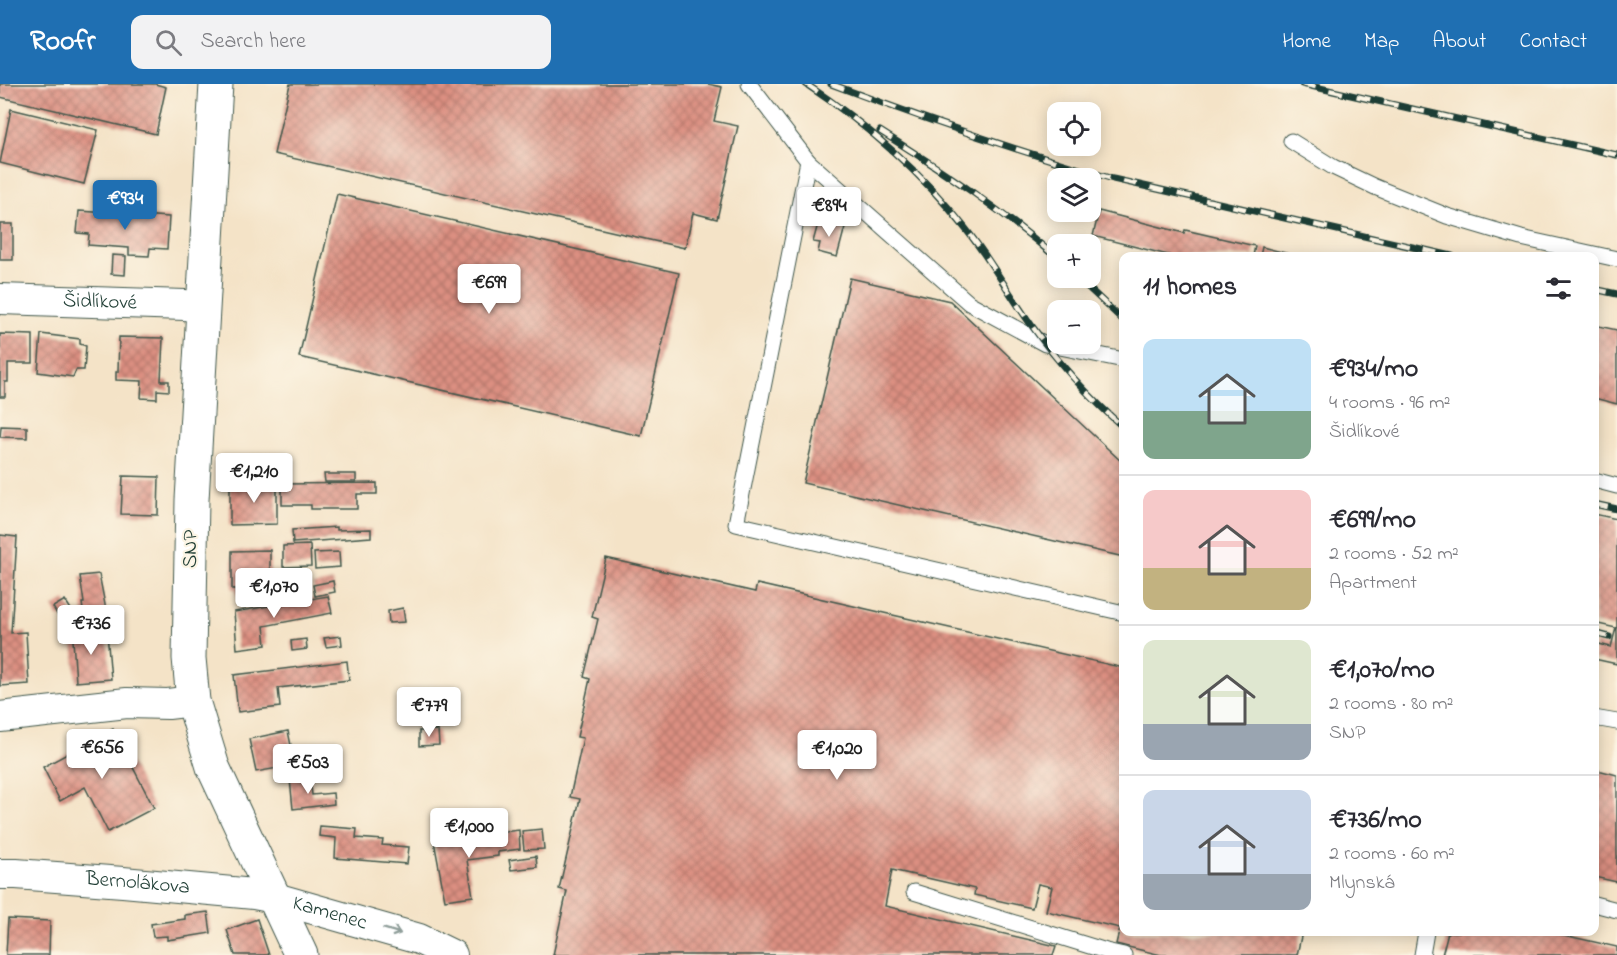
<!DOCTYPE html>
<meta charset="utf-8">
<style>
body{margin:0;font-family:"Indie Flower",sans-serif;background:#f2f2f3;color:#2b2b33;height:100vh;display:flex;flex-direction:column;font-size:22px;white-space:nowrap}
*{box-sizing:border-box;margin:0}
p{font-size:20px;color:#7c7c81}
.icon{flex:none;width:33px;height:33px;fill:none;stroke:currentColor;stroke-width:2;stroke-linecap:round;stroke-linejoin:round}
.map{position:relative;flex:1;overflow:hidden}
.sheet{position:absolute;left:1119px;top:168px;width:480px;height:684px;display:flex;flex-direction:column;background:#fff;border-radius:12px;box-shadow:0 3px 15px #0003}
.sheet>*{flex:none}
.buttons{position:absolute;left:1047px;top:18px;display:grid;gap:12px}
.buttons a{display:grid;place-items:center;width:54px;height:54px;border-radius:12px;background:#fff;box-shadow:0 3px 15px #0003;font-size:30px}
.price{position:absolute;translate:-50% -51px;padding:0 14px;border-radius:6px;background:#fff;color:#222;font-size:20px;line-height:39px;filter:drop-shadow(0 2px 3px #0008)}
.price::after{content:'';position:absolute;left:50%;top:36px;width:18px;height:14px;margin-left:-9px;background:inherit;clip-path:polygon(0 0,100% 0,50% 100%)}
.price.current{background:#1f6fb2;color:#fff}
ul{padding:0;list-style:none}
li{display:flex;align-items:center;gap:18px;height:150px;padding:0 24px}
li+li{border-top:2px solid #e1e1e2}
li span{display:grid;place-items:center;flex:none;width:168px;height:120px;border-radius:12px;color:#555}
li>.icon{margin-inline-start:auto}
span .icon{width:72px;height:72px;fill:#fffc;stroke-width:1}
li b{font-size:26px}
h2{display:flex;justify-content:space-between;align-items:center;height:72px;padding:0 24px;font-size:26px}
header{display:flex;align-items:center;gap:36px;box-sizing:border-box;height:84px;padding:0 30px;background:#1f6fb2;color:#fff}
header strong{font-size:28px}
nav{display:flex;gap:33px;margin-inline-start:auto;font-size:21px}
.search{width:420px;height:54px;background:#f2f2f3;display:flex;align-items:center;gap:15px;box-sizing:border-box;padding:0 21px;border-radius:12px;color:#7c7c81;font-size:22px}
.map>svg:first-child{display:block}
.building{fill:url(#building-cross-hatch)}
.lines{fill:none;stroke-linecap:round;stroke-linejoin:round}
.service-casing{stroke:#3f564a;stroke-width:17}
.minor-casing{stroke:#3f564a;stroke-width:32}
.tertiary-casing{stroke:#3f564a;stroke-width:35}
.service{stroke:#fff;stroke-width:15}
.minor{stroke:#fff;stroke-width:30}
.tertiary{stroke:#fff;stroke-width:33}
.rail-casing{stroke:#1f3d34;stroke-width:7}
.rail{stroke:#fcf5e5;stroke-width:4.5;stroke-dasharray:14;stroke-linecap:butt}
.oneway{stroke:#8f9e9a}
.labels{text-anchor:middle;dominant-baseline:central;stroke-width:4.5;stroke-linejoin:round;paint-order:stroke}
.street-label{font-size:21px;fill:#1f3d34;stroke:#fcf5e5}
</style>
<header>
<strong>Roofr</strong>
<div class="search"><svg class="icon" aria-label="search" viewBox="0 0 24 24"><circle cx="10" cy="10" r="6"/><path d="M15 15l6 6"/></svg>Search here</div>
<nav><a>Home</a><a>Map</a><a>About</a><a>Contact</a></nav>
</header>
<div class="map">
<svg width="1617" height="871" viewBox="0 0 1617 871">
<defs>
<pattern id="building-cross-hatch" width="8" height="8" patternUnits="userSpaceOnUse" patternTransform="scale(1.5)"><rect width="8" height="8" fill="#dc8f81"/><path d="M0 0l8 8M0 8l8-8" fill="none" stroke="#b2766a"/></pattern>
</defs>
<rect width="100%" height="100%" fill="#fcf5e5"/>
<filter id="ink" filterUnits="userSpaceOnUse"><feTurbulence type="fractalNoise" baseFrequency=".0167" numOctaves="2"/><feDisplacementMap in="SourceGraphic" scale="12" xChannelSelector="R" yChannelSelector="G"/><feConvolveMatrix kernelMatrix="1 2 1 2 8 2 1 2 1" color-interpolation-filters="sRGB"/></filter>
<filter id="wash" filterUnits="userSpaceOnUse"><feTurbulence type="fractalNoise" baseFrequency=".008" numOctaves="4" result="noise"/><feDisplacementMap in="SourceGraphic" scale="24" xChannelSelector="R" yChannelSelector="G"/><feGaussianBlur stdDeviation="1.35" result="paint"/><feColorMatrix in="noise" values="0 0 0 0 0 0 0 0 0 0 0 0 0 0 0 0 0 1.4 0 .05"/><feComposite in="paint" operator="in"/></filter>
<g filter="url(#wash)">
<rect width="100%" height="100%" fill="#f4e3c7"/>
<g id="blocks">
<!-- building -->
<g class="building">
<path d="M0 0H155L166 3 156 50 0 13Z"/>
<path d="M290 0H708L722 3 714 37 738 42 717 135 693 129 685 164 274 70Z"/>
<path d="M11 25 98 46 84 100 0 79Z"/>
<path d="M337 110 679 189 641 352 299 273Z"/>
<path d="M79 127 169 133 167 165 150 164 149 172 129 171V164L88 161 89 150 77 149Z"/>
<path d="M1099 127 1184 149 1185 146 1255 162 1253 172H1172L1093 152Z"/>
<path d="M819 136 845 143 837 173 818 168 820 159 813 158Z"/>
<rect x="0" y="140" width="13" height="36"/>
<path d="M1262 163 1297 172H1260Z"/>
<path d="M112 171 126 172 125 191 111 190Z"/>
<path d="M850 194 950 217 1124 380V473L803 399Z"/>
<path d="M1594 241 1617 246V320L1594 314Z"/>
<path d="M0 250 33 251V279H8V298H5V313H0Z"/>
<path d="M41 250 80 255V260L86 262 84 286H76L73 293 38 288Z"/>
<path d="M119 253 163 254 161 297H169V307L157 306V315L141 314 142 297 116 296V288H118Z"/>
<path d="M1 342 27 343V354L0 353Z"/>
<path d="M324 390H356V398H325Z"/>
<path d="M123 392 159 393 158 431 121 430Z"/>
<path d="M277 399V440L230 441V400Z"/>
<path d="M377 399V410H357V425H311V421H282V400Z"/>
<path d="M1594 430 1617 435V580L1594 575 1595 559 1611 563 1616 544 1594 539Z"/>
<path d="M337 443V446L371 445V453L293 459 292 446Z"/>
<path d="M0 451 17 453 11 549 26 548 29 600 0 602Z"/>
<path d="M310 461 311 482 283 483V462Z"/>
<path d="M270 466V511H236V505H232V467Z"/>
<path d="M339 468 340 483 315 485 314 469Z"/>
<path d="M606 474 755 508 757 500 1124 584V848H1302L1297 871H1161L1116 860 1120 844 1046 827 1052 803 1038 800 1032 824 974 811 975 805 892 786 885 822 1056 862 1053 871H553L567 807 559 805 580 715 570 713 583 654 577 653 590 595 584 593 598 535 592 533Z"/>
<path d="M99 490 107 531 84 533 82 519H84L80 492Z"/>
<path d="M333 497 335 508 315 512 313 501Z"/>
<path d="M328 512 332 529 264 542 266 561 237 565 234 528Z"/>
<path d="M65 516 72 527 59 534 53 523Z"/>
<path d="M403 524 405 538 389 539 388 527Z"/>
<path d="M81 541 82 551 107 549 111 595 76 598 72 542Z"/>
<path d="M341 552 342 561 326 563 324 554Z"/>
<path d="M306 555 307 565 292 567 291 557Z"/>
<path d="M347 577 349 596 278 604 280 623 238 628 234 591Z"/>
<path d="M113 645 154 724 108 748 85 703 60 717 43 683Z"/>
<path d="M438 646 439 661 419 662V647Z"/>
<path d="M288 647 295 681 256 688 249 655Z"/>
<path d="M1594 685 1617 691V798L1594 793Z"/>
<path d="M310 693 312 711 333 709 334 720 293 725 290 695Z"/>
<path d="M320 742 357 745 356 754 383 756 382 761 409 763 407 780 335 774 336 754 319 752Z"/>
<path d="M542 745 544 765 524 766 522 747Z"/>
<path d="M519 746 520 765 498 768V772L467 776 473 812 445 816 434 757Z"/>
<path d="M536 772 537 783 511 786 509 776Z"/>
<path d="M208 828 211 849 167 856V852L153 853 151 840 185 835V831Z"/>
<path d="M8 835 50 837 49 871H6Z"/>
<path d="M257 835 269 871H235L227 846Z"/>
<path d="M1448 848H1550L1617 863V871H1442Z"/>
</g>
</g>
</g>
<g filter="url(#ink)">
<use href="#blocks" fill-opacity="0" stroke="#3f564a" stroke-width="1.5"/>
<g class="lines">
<defs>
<g id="service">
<path d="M749 0 808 77 736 440 1124 529"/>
<path d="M1291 57 1333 83 1375 103 1447 132 1521 154 1617 175"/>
<path d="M808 77 969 219 1045 260 1124 276"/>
<path d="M1594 396 1617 402"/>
<path d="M1594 634 1617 638"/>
<path d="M914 808 1106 867 1124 871"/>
<path d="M1594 820 1617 826"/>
<path d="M1422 871 1426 848"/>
</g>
<g id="minor">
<path id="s1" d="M0 215 185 221 202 224"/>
<path d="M0 633 127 619 168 620 193 617"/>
<path id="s2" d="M0 790H16L123 798 254 810 275 814 419 855 452 871"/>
</g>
<path id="tertiary" d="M216 0 192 416 189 574 193 617 213 683 301 871"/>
</defs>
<!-- service casing -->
<use href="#service" class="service-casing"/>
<!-- minor casing -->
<use href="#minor" class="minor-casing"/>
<!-- tertiary casing -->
<use href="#tertiary" class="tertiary-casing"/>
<!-- service -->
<use href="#service" class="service"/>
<!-- minor -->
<use href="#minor" class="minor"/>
<!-- tertiary -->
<use href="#tertiary" class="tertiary"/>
<defs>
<g id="rail">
<path d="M806 0C866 40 921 88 965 144 990 175 1009 210 1032 242 1059 280 1089 313 1124 344"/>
<path d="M831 0C924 35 1018 67 1113 95L1452 172"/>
<path d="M1302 0 1617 71"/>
<path d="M880 47C942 86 1002 126 1058 175"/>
<path d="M1078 194 1124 237"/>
<path d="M1594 205 1617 210"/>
<path d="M1594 420 1617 425"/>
<path d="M1594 549 1609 553"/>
</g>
</defs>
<!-- rail casing -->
<use href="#rail" class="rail-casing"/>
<!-- rail -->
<use href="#rail" class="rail"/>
</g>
<!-- one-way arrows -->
<defs><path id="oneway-shaft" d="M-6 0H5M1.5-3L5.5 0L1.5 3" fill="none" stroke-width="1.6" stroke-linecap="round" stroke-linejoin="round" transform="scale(1.5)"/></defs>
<use class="oneway" href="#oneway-shaft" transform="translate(392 847) rotate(17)"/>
</g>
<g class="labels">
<!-- street labels -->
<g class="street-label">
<text stroke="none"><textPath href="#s1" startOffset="100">Šidlíkové</textPath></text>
<text transform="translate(191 465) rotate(-89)">SNP</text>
<text stroke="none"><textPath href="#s2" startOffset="138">Bernolákova</textPath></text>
<text stroke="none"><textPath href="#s2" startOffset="333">Kamenec</textPath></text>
</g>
</g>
</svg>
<div class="buttons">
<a><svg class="icon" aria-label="locate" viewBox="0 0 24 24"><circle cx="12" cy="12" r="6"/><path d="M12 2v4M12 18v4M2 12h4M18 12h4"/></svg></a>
<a><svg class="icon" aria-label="layers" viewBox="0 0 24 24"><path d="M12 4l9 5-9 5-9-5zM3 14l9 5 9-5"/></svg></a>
<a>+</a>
<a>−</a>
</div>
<b class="price current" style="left:125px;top:147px">€934</b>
<b class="price" style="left:829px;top:154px">€894</b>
<b class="price" style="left:489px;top:231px">€699</b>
<b class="price" style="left:254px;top:420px">€1,210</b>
<b class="price" style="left:274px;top:535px">€1,070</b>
<b class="price" style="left:91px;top:572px">€736</b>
<b class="price" style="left:429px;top:654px">€779</b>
<b class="price" style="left:102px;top:696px">€656</b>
<b class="price" style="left:837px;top:697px">€1,020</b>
<b class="price" style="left:308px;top:711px">€503</b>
<b class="price" style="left:469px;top:775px">€1,000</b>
<section class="sheet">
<h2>11 homes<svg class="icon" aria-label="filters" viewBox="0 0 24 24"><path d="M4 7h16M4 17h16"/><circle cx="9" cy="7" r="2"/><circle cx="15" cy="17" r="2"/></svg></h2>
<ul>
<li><span style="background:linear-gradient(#bfe0f5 60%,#7fa58c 0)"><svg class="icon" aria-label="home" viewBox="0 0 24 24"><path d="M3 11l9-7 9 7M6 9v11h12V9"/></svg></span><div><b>€934/mo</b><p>4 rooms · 96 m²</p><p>Šidlíkové</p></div></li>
<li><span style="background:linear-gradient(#f6c9c9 65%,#c2b280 0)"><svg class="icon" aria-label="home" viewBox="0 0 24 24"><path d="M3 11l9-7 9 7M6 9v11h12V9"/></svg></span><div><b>€699/mo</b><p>2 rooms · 52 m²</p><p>Apartment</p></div></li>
<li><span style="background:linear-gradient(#dfe7d0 70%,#9aa5b1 0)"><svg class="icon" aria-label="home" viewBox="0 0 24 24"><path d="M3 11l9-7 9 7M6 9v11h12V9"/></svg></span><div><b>€1,070/mo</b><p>2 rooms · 80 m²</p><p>SNP</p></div></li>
<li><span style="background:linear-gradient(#c9d6e8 70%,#9aa5b1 0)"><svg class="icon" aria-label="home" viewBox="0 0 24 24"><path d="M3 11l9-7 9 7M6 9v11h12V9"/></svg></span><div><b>€736/mo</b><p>2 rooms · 60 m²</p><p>Mlynská</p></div></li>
</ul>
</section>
</div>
